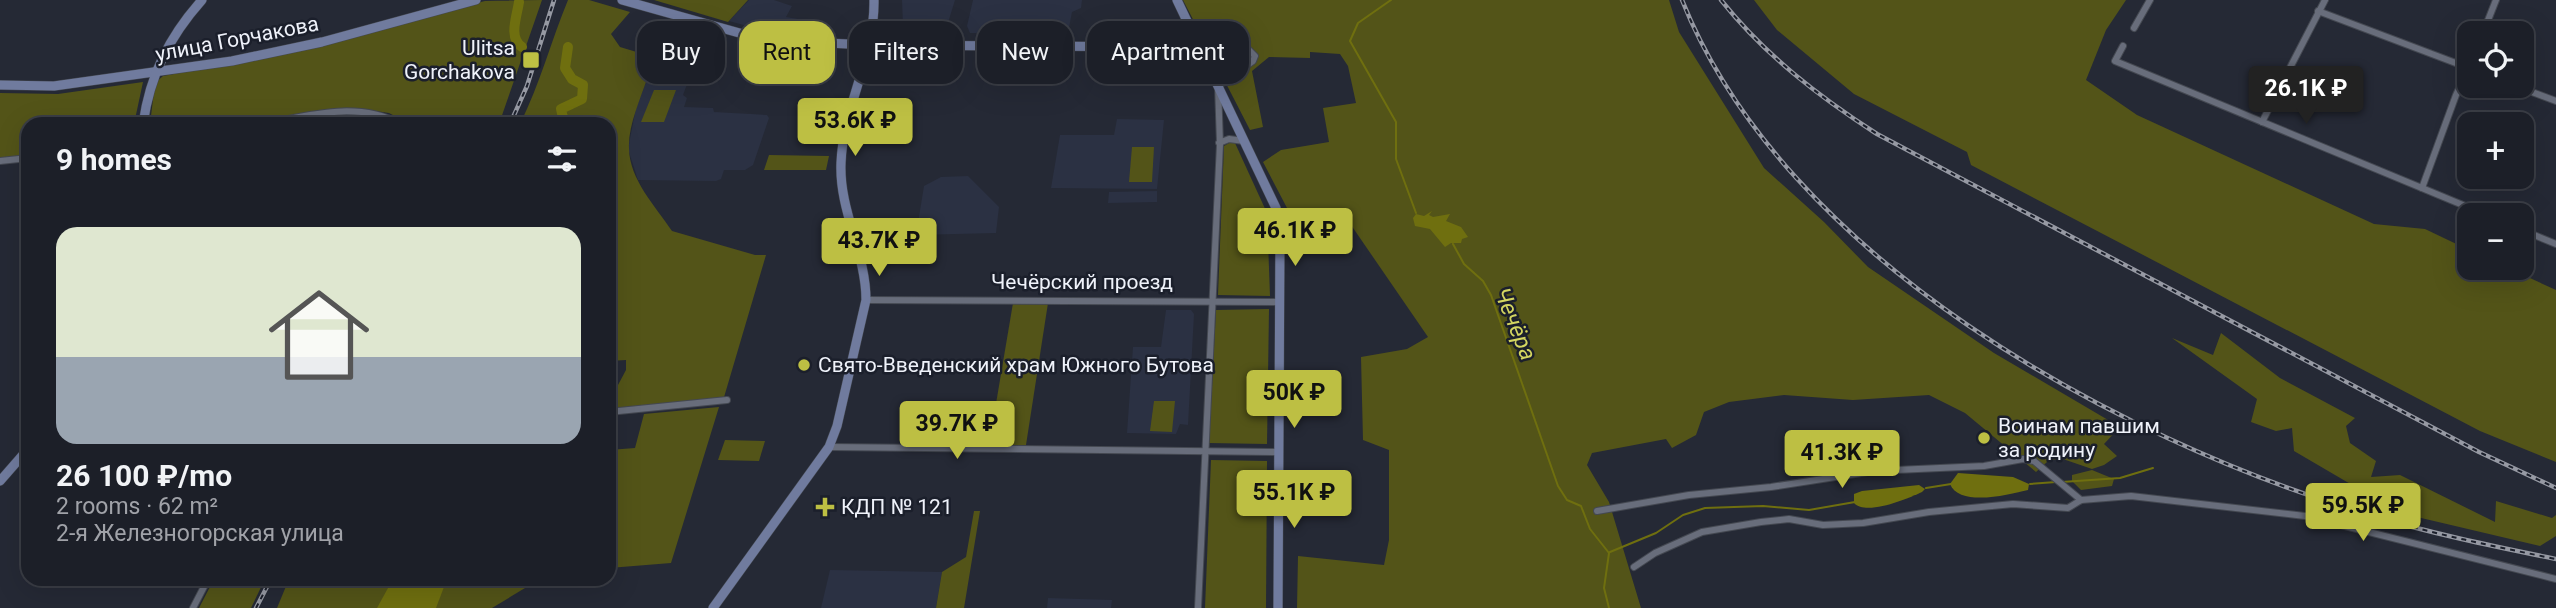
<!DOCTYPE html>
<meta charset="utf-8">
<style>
body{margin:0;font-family:Roboto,sans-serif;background:#252730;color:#f1f3f6;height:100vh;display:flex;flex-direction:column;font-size:26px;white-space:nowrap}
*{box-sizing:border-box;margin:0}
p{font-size:23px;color:#a0a2a8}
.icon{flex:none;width:38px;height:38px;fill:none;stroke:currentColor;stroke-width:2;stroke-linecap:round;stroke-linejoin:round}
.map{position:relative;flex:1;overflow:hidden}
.details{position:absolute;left:21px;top:117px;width:595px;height:469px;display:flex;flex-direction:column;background:#1c1f28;border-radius:21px;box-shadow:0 7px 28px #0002,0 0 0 2px #3a3d45}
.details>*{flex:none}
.hud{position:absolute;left:637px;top:21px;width:665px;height:63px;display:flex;gap:14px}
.controls{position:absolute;left:2457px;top:21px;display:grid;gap:14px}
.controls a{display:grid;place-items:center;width:77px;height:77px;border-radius:14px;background:#1c1f28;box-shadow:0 7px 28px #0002,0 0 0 2px #3a3d45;font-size:35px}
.price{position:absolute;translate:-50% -60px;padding:0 16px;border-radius:7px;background:#bdbf43;color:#111;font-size:23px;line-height:46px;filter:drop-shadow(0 2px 4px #0008)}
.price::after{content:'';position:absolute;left:50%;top:42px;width:21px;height:16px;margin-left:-10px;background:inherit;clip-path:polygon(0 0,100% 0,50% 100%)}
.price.on{background:#222;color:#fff}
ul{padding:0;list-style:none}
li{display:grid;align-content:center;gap:14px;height:371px;padding:0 35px}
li+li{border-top:2px solid #3a3d45}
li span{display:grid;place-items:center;height:217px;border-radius:21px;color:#555}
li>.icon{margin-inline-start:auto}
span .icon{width:126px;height:126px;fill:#fffc;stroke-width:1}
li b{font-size:30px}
h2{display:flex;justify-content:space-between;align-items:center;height:84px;padding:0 35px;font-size:30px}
.pill{padding:0 24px;border-radius:21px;background:#1c1f28;box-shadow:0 7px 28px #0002,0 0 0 2px #3a3d45;font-size:24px;line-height:63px}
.pill.on{background:#bdbf43;color:#111}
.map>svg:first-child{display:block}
.built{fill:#2b3143}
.green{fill:#535418}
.water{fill:#6f6f0f}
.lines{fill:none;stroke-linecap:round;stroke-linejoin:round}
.stream{stroke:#6f6f0f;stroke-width:2}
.river{stroke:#6f6f0f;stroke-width:10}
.street-casing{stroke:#444851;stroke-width:8}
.secondary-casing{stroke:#444851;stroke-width:10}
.street{stroke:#686d7b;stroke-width:6}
.secondary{stroke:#707b9e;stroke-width:9}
.rail-casing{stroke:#9699a3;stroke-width:4.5}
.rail{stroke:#1b1f2b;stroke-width:2;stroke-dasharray:5;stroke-linecap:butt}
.poi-dot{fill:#bdbf43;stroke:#1b1f2b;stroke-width:2.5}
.labels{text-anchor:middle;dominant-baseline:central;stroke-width:5;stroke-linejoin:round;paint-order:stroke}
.street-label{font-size:21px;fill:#eff2fa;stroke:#1b1f2b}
.poi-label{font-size:21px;fill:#eff2fa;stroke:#1b1f2b;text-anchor:start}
.water-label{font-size:23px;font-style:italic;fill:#d3d560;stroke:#1b1f2b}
</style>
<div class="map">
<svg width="2556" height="608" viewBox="0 0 2556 608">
<rect width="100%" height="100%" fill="#252935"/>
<!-- built -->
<g class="built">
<path d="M749 0H774L792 6 786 17 798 19 792 34 768 32 729 21Z"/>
<path d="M902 0H955L947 26H903Z"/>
<path d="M973 0H1082L1081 8 1072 12 1068 33H970L967 26Z"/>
<path d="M647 79H689L683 95 687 98 684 107 713 108 714 112 767 115 769 118 753 165 745 170H724L721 179 716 181 638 180 628 149 636 108Z"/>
<path d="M1117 119 1164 120 1157 189 1051 188 1060 135H1114Z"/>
<path d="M968 176 999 207 996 233 916 235 924 186 941 177Z"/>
<path d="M1157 191V202L1108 203 1109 192Z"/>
<path d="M1166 310H1191L1194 314 1188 425 1180 424 1176 434 1127 433 1133 347H1161Z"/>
<path d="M830 570 942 572 936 608H821Z"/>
<path d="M1048 598 1112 600 1111 608H1047Z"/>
</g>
<!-- green -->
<g class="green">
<path d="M542 0 499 124H410L389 113 355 108 247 124H150L155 83 163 76 238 62 485 1Z"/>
<path d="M568 0H589L630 12 611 34 620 47 673 63 700 37 710 38 689 79H647C640 100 628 126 629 148 629 179 656 207 672 231L755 255H766L722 404 609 414V389L618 385 626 370V360L609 361V124H520C540 84 551 41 568 0Z"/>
<path d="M654 0H748L728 22Z"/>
<path d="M1183 0H1669L1679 32 1764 168 1824 222 1868 267 1994 353 2120 427 2104 444 2117 456 2104 465 2092 469 2060 458 2047 462 2036 472 1965 413 1929 395 1853 400 1784 395 1729 402 1704 412 1696 435 1672 448 1666 439 1592 453 1587 465 1609 502 1641 608H1297L1298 556 1384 565 1389 540V450L1363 440 1361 357 1407 349 1428 337 1340 209 1287 208 1263 162 1281 150 1329 142 1323 108 1356 103 1348 66 1340 54 1310 52V58L1269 57 1252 71 1263 127 1250 130Z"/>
<path d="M1754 0H2126L2106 30 2086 80 2137 115 2374 224 2425 229 2469 250V268H2508L2556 290V462L2480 431 1971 165 1967 152 1854 94 1777 30Z"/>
<path d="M143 82 134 124H28V156L0 160V93L58 94Z"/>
<path d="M654 90H676L664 122H641Z"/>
<path d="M1231 142 1235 143 1267 213 1270 296 1218 295 1224 146Z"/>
<path d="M1132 147H1154L1152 182H1129Z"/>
<path d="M769 155 829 156 826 170H764Z"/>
<path d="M1013 303H1048L1026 445H989Z"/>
<path d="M1269 309 1267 444 1209 443 1216 310Z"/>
<path d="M2221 333 2280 378 2355 418 2346 426 2350 443 2376 461 2371 477 2400 475 2495 522 2496 501 2552 518 2556 515V536L2540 546 2400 513 2294 451 2292 428 2276 431 2251 422 2257 399 2172 338 2213 355Z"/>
<path d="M1154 401H1175L1172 432 1150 431Z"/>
<path d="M719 407 671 563 609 568V450L635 448 644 414Z"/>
<path d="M725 440 765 441 759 461 718 460Z"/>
<path d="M1211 460 1267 461 1266 608H1205Z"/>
<path d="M2092 470 2114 479 2112 486 2081 490 2072 481V475Z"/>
<path d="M974 511H980L964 608H936L942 572 966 557Z"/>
<path d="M214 579H265L251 608H199Z"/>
<path d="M289 579H540L492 608H277Z"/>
</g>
<!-- water -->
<g class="water">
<path d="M1432 211 1429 215 1433 217 1450 214 1446 221 1461 227 1468 237 1462 239 1461 243H1451L1445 247 1430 229 1415 226 1413 218 1416 214 1424 216Z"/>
<path d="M1958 473 2013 477 2029 484 2028 490C2008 495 1959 507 1950 484Z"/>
<path d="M1919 485 1925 489 1922 492C1907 499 1866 516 1854 503V494L1862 491Z"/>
<path d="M393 579H447L436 608H377Z"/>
</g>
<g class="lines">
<!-- stream -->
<g class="stream">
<path d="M1391 0 1358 23 1350 41 1396 122V159L1416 213"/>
<path d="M1453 244 1464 264 1483 281 1491 295 1558 486 1567 500 1581 506 1590 529 1609 553 1604 588 1609 608"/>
<path d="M2062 482 2120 478 2153 468"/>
<path d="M2030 484 2056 482"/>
<path d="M1926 488 1951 484"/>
<path d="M1610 552 1656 533 1683 515 1705 508 1763 506 1809 510 1855 502"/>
</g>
<!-- river -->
<g class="river">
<path d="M519 2C517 16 508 38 522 47"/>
<path d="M568 47 565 68 572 79 583 85 582 99 561 109 563 118 574 124"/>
</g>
<defs>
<g id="street">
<path d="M2318 11 2469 68"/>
<path d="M2134 28 2150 0"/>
<path d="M2483 33 2496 0"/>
<path d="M2123 46 2115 61 2487 215"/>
<path d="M2516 86 2556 101"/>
<path d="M2262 122 2325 0"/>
<path d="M262 124C307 116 357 100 400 124"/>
<path d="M1219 143 1229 139 1244 141"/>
<path d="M0 161 28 158"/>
<path d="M2422 188 2456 95 2469 68"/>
<path d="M2522 230 2556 244"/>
<path d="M866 300 1280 302"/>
<path d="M609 412 727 400"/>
<path d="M829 447 1279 452"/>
<path d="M1597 511 1689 495 1771 487 1874 471 1984 466 2023 459 2034 461 2081 500"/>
<path d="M1634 567 1655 553 1702 532 1761 522 1789 519 1823 525 1863 523 1929 512 2013 504 2068 508 2081 500 2131 496 2305 516 2556 579"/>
<path d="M193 608 208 579"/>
<path d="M1198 608 1220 144 1218 86 1253 61 1255 56 1233 34"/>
</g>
<g id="secondary">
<path d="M622 0 764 40 869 45 1200 47"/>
<path d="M1177 0 1276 208 1280 235 1278 608"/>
<path d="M0 85 54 86 232 61 322 42 476 0"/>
<path d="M143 124C150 75 169 37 202 0"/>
<path d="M0 481 28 449"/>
<path d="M713 608 829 447 837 426 866 300C866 253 839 211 841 163 843 107 875 57 874 0"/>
</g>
</defs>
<!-- street casing -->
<use href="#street" class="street-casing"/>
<!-- secondary casing -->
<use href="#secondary" class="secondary-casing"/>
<!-- street -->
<use href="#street" class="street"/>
<!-- secondary -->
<use href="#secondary" class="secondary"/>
<defs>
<g id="rail">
<path d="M1682 0C1785 258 2112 437 2366 514 2429 533 2492 546 2556 559"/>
<path d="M1721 0C1765 55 1818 96 1877 134L2479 452 2556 488"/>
<path d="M510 124 527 86 554 0"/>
<path d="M256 608 271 579"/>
</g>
</defs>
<!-- rail casing -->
<use href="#rail" class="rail-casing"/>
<!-- rail -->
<use href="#rail" class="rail"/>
</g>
<!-- markers -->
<g class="poi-dot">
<rect x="522" y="51" width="18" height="18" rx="3.5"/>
<circle cx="804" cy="365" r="7"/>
<circle cx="1984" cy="438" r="7"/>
<path d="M821.5 496.5h7v7h7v7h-7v7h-7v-7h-7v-7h7z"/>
</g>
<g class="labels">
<!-- street labels -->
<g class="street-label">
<text transform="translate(237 39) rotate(-11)">улица Горчакова</text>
<text x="1082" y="282">Чечёрский проезд</text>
</g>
<!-- poi labels -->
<g class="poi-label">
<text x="515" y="48" text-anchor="end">Ulitsa<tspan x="515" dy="24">Gorchakova</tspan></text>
<text x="818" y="365">Свято-Введенский храм Южного Бутова</text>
<text x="1998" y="426">Воинам павшим<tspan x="1998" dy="24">за родину</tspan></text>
<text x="841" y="507">КДП № 121</text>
</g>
<!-- water labels -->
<g class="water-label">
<text transform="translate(1515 324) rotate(68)">Чечёра</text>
</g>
</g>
</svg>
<div class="controls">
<a><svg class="icon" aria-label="locate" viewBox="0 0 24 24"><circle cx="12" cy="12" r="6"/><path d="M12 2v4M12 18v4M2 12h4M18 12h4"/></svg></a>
<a>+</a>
<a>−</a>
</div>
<b class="price on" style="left:2306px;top:126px">26.1K ₽</b>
<b class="price" style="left:855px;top:158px">53.6K ₽</b>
<b class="price" style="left:1295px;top:268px">46.1K ₽</b>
<b class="price" style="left:879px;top:278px">43.7K ₽</b>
<b class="price" style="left:1294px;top:430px">50K ₽</b>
<b class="price" style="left:957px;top:461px">39.7K ₽</b>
<b class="price" style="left:1842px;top:490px">41.3K ₽</b>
<b class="price" style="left:1294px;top:530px">55.1K ₽</b>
<b class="price" style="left:2363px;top:543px">59.5K ₽</b>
<div class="hud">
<a class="pill">Buy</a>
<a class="pill on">Rent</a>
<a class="pill">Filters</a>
<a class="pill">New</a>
<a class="pill">Apartment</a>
</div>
<section class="details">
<h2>9 homes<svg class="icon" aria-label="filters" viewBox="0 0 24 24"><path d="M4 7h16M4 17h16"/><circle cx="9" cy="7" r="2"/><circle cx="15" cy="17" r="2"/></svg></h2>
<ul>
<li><span style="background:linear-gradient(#dfe7d0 60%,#9aa5b1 0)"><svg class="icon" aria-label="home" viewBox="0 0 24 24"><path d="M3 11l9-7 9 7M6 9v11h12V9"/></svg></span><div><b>26 100 ₽/mo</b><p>2 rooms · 62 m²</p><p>2-я Железногорская улица</p></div></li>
</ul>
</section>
</div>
